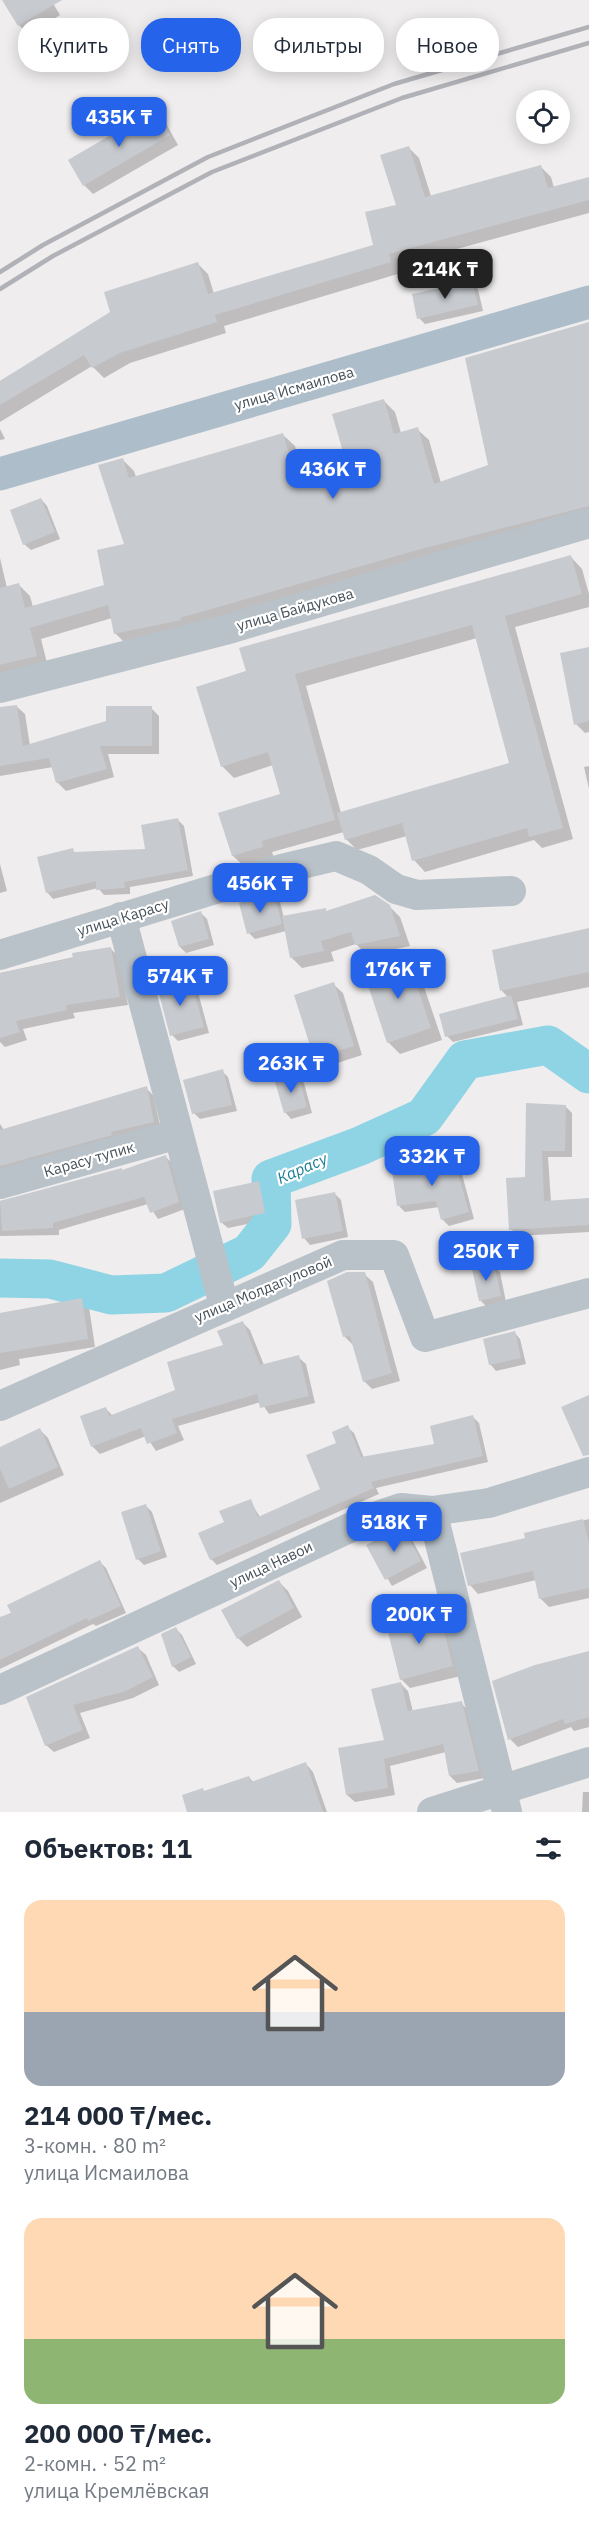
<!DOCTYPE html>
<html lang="ru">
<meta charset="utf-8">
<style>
body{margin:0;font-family:"IBM Plex Sans",sans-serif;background:#f2f2f3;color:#1f2937;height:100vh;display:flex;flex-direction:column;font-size:22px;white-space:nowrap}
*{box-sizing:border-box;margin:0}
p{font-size:20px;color:#747a83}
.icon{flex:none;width:33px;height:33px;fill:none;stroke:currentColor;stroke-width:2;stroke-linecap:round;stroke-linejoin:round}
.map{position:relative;height:1812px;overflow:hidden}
.details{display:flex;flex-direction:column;background:#fff;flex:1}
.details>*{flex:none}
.guide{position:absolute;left:18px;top:18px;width:554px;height:54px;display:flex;gap:12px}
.tools{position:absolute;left:516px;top:90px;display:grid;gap:12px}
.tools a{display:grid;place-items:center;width:54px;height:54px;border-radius:50%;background:#fff;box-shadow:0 3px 15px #0003;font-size:30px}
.price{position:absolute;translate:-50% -51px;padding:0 14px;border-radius:12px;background:#2563eb;color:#fff;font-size:20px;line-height:39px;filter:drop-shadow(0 2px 3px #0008)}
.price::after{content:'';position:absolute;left:50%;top:36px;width:18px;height:14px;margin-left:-9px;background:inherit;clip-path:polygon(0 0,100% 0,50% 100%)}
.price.selected{background:#222;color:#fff}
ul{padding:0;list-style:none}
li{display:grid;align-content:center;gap:12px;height:318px;padding:0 24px}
li span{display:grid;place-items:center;height:186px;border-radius:18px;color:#555}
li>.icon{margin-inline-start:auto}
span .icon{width:108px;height:108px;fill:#fffc;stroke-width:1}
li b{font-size:26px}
h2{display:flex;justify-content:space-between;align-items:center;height:72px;padding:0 24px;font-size:26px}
.tag{padding:0 21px;border-radius:24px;background:#fff;box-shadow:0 3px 15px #0003;font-size:21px;line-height:54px}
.tag.selected{background:#2563eb;color:#fff}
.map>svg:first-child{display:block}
.shadow{fill:#0003;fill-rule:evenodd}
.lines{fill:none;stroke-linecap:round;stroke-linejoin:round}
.river{stroke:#8ed4e4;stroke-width:39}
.building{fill:#c7cacf}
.minor{stroke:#b9c2c9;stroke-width:30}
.major{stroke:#aebdca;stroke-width:33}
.rail{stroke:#b0b2b7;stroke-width:4.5}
.labels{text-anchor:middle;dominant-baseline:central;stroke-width:4.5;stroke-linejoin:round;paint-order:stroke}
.street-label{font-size:15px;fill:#475159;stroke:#fff}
.water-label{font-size:16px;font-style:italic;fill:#177d94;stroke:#fff}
</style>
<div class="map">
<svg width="589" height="1812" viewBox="0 0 589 1812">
<rect width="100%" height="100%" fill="#efeded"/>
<!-- shadow -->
<g class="shadow">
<path d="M4 0H51L60 15 28 35 19 25Z"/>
<path d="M155 111 164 120 178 145 93 194 84 185Z"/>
<path d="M409 148 419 158 431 196 541 167 551 177 554 188 589 178V213L398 265 401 273 224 326 226 333 130 363 104 378 92 366 0 422V381L198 264 208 274 214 294 375 246 398 206Z"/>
<path d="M472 283 478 289 483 311 425 324 419 318Z"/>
<path d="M589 323V521L127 645 115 633 112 618 41 639 48 667 0 679V558L7 588 19 585 30 596 33 607 106 586 126 545 122 459 134 471 136 477 283 435 295 446 305 483 350 470 384 401 395 412 401 433 417 429 429 440 441 483 490 466Z"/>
<path d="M0 429 5 439 0 440Z"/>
<path d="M41 499 47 506 60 539 31 550 24 544Z"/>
<path d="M571 557 582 569 589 594V607L515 627 573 839 542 848 534 840 425 872 414 860 407 836 357 850 346 839 344 832 272 852 274 858 245 867 233 856 220 814 282 795 273 765 234 778 222 766 198 688ZM477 638 511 764 341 813 306 686Z"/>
<path d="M589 648V732L585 733 576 724Z"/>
<path d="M16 706 25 714 30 746 151 708 159 716V754H108L114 777 66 791 58 783 53 767 0 776V709Z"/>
<path d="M589 766V789L584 767Z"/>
<path d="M178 820 184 826 193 876 130 887V894L104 895 98 888 53 899 47 892 72 849 76 854 147 850Z"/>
<path d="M0 864 7 891 0 893Z"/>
<path d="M274 896 280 902 284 918 325 910 328 912 389 906 400 917 410 946 367 955 356 944 331 952 334 961 302 968 291 957 286 931 255 939 249 933Z"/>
<path d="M201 913 207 919 214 945 186 953 180 947Z"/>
<path d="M589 929V987L517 1002 523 1025 453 1042 447 1036 509 998 502 991 493 951Z"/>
<path d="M111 949 119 957 128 1005 73 1013 75 1018 23 1029 27 1040 5 1047 0 1042V973Z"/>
<path d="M407 960 419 972 442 1040 400 1054 388 1042Z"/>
<path d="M190 979 196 985 209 1033 178 1041 172 1035Z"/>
<path d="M333 984 343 993 362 1055 325 1067 315 1058Z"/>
<path d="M222 1071 228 1077 237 1111 200 1119 194 1113Z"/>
<path d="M298 1077 304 1083 312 1113 291 1119 285 1112Z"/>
<path d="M146 1088 153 1095 161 1129 0 1175V1124L4 1130Z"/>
<path d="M565 1106 572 1113V1157H548L551 1202 589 1200V1232L518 1236 511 1229 527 1178Z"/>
<path d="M166 1157 173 1164 185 1209 158 1219 148 1204 59 1230V1235L0 1236V1201L123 1171Z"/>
<path d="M453 1157 459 1163 474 1219 449 1226 443 1220 439 1207 405 1212 399 1206 428 1167Z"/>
<path d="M258 1183 264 1189 271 1219 228 1228 221 1222Z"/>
<path d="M335 1194 341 1200 348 1237 310 1245 304 1238Z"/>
<path d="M493 1266 500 1272 506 1302 486 1306 480 1300Z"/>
<path d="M364 1274 373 1282 400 1381 372 1389 364 1381 353 1345 345 1337Z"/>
<path d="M82 1299 89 1307 95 1347 19 1359 20 1365 0 1370V1315Z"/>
<path d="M243 1323 250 1330 264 1365 298 1357 306 1364 315 1403 269 1414 261 1402 178 1426 184 1440 156 1451 146 1436 100 1454 93 1447 82 1417 105 1408 113 1416 177 1391 225 1346Z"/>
<path d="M514 1332 520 1339 526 1364 496 1371 490 1364Z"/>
<path d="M473 1417 479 1423 488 1462 376 1488 379 1494 217 1565 211 1559 226 1523 250 1501 260 1517 322 1490 338 1444 347 1427 354 1433 364 1458 436 1445Z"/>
<path d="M40 1430 48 1438 64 1475 0 1503V1448Z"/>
<path d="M146 1506 152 1512 167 1557 144 1565 138 1559Z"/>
<path d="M589 1519V1598L549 1607 541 1599 536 1580 478 1594 470 1585 527 1539 526 1535Z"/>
<path d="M403 1528 409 1534 427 1568 392 1586 368 1546Z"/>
<path d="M100 1562 106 1568 126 1613 96 1626 93 1624 0 1669V1619Z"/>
<path d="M279 1582 288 1591 302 1617 247 1647 238 1638Z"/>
<path d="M439 1612 448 1621 461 1676 410 1688 401 1679Z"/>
<path d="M176 1629 182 1635 196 1664 179 1672 173 1666Z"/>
<path d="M138 1648 146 1655 159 1685 133 1698 80 1713 90 1738 54 1752 46 1745 28 1698Z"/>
<path d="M589 1652V1727L574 1731 571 1727 518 1747 510 1739Z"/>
<path d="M401 1684 408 1691 413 1712 461 1703 468 1710 485 1778 457 1783 450 1776 446 1752 390 1766 395 1795 355 1802 347 1795 385 1741Z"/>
<path d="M306 1764 313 1772 327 1812H188L205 1792 249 1777 253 1782Z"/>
<path d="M583 1792H589V1812H582Z"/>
</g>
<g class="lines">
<!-- river -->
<path class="river" d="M0 1278 50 1279 111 1295 166 1293 249 1253 272 1224 271 1179 360 1146 424 1117 465 1060 548 1045 589 1074"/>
</g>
<!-- building -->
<g class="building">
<path d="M2 0H62L18 26Z"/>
<path d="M155 109 170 135 83 186 68 160Z"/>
<path d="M409 146 425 197 541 165 548 188 589 177V200L389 254 391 262 215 315 217 322 120 353 92 368 84 355 0 405V381L110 312 104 292 198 262 208 294 373 245 365 212 396 205 380 155Z"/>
<path d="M472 281 478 305 417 319 412 294Z"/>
<path d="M589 322V506L421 549 180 618 181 620 114 634 108 605 30 628 37 656 0 665V588L19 583 25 608 104 585 97 550 124 544 98 465 123 458 129 478 283 433 298 483 348 469 332 414 384 399 394 434 418 427 434 484 488 465 465 358Z"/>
<path d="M41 498 55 532 23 545 10 510Z"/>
<path d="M571 555 582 594 505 616 563 828 529 837 527 828 412 861 402 823 345 840 337 813 509 763 472 625 295 674 335 820 262 841 263 847 232 856 218 813 280 794 268 752 221 767 196 687 246 671 239 648Z"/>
<path d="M589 647V721L574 725 560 653Z"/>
<path d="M17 705 23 746 106 721V706H152V746H100L107 769 56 783 49 758 0 766V707Z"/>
<path d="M178 818 188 870 124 882 125 888 96 890V881L46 893 37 857 73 848 74 852 145 849 141 825Z"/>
<path d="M274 894 282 924 247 934 239 903Z"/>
<path d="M375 895 390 905 400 936 355 945 351 932 321 941 324 951 290 958 282 916 326 908V911Z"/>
<path d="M201 911 209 939 179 947 171 921Z"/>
<path d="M589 928V972L500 991 492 950Z"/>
<path d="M111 947 120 997 66 1005 67 1010 16 1021 20 1032 0 1038V973L73 958 72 953Z"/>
<path d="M408 958 431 1028 387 1043 364 973Z"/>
<path d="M190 977 204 1027 170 1036 157 986Z"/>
<path d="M334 982 354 1046 314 1058 294 995Z"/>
<path d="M511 995 518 1019 445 1037 439 1014Z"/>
<path d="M223 1069 232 1105 192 1114 183 1080Z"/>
<path d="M298 1075 307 1107 284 1113 275 1082Z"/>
<path d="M147 1086 154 1122 111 1132 112 1135 0 1166V1130Z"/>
<path d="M526 1103 566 1105 565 1151H542L544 1201 589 1198V1225L509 1230 506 1178 525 1177Z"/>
<path d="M166 1155 179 1202 150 1213 144 1197 53 1223V1228L2 1231 0 1201 122 1168V1170Z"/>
<path d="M453 1155 469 1212 441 1220 436 1201 397 1206 392 1171 426 1166V1163Z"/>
<path d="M259 1181 265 1213 220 1223 213 1191Z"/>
<path d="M335 1192 343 1231 302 1239 295 1200Z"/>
<path d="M494 1264 501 1296 479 1301 472 1269Z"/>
<path d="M347 1272H365L392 1373 363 1382 350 1336 343 1337 327 1281Z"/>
<path d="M82 1298 88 1339 0 1353V1313Z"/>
<path d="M243 1321 260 1365 299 1355 309 1396 260 1408 257 1394 172 1419 177 1433 147 1444 141 1428 91 1447 80 1416 106 1407 109 1416 175 1390 167 1362 223 1345 217 1331Z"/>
<path d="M515 1331 521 1358 489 1365 483 1339Z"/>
<path d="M589 1395V1455L583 1456 561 1407Z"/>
<path d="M473 1415 483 1456 371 1482 374 1488 210 1560 198 1533 224 1522 219 1511 251 1499 258 1517 320 1489 306 1455 336 1443 332 1432 348 1425 361 1457 434 1444 430 1426Z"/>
<path d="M40 1428 58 1467 9 1489 0 1469V1447Z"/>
<path d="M146 1504 161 1551 136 1560 121 1512Z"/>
<path d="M583 1519 589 1543V1588L539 1599 533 1571 468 1586 460 1553 525 1538 524 1533Z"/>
<path d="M403 1526 421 1561 385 1580 366 1545Z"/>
<path d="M100 1560 121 1606 88 1621 87 1618 0 1660V1617L11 1613 7 1605Z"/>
<path d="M279 1580 294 1608 237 1639 221 1610Z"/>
<path d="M439 1611 453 1666 400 1680 386 1624Z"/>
<path d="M176 1627 191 1657 172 1667 161 1634Z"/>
<path d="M138 1646 153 1677 126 1691 73 1705 83 1730 45 1746 26 1697Z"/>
<path d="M589 1651V1717L565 1724 563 1719 508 1740 492 1681 535 1665Z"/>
<path d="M401 1682 408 1711 462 1701 479 1771 449 1776 443 1744 384 1759 388 1788 346 1795 338 1748 384 1740 371 1689Z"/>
<path d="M306 1762 323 1812H187L182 1795 203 1788 204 1791 249 1776 251 1782Z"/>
</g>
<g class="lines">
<!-- minor -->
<g class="minor">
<path d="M0 688 225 630 589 523"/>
<path d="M121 917 224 1305"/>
<path d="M0 955 281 869 336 856 369 870 396 889 417 895 511 891"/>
<path d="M0 1184 178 1134"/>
<path d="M0 1406 343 1255H394L425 1337 589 1293"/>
<path d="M432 1511 507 1812"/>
<path d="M0 1690 369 1519 401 1508 432 1511 489 1503 589 1472"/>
<path d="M432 1812 589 1762"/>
</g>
<!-- major -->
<path class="major" d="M0 474 589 302"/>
<!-- rail -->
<g class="rail">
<path d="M0 272 43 245 208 157 394 84 589 27"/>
<path d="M0 289 53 256 212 172 402 98 589 43"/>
</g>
</g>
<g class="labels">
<!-- street labels -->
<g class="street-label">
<text transform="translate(294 388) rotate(-16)">улица Исмаилова</text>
<text transform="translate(295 609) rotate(-16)">улица Байдукова</text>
<text transform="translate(123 917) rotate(-17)">улица Карасу</text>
<text transform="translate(89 1159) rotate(-16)">Карасу тупик</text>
<text transform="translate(263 1289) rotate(-23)">улица Молдагуловой</text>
<text transform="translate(271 1564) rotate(-25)">улица Навои</text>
</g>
<!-- water labels -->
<g class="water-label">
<text transform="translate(302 1168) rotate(-24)">Карасу</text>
</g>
</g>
</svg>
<div class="tools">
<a><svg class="icon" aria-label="locate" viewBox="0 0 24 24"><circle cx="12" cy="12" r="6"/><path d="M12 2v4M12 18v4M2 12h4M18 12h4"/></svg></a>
</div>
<b class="price" style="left:119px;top:148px">435K ₸</b>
<b class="price selected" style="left:445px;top:300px">214K ₸</b>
<b class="price" style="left:333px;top:500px">436K ₸</b>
<b class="price" style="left:260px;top:914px">456K ₸</b>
<b class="price" style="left:398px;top:1000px">176K ₸</b>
<b class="price" style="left:180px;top:1007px">574K ₸</b>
<b class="price" style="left:291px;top:1094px">263K ₸</b>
<b class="price" style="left:432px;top:1187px">332K ₸</b>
<b class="price" style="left:486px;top:1282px">250K ₸</b>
<b class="price" style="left:394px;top:1553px">518K ₸</b>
<b class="price" style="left:419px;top:1645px">200K ₸</b>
<div class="guide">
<a class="tag">Купить</a>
<a class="tag selected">Снять</a>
<a class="tag">Фильтры</a>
<a class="tag">Новое</a>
</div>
</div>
<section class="details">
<h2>Объектов: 11<svg class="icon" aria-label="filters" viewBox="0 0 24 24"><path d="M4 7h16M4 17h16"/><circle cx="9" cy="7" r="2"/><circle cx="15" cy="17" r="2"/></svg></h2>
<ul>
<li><span style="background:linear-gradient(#ffd9b3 60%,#9aa5b1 0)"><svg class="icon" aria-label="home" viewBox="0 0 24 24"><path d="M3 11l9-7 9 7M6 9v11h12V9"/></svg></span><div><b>214 000 ₸/мес.</b><p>3-комн. · 80 m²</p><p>улица Исмаилова</p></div></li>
<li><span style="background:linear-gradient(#ffd9b3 65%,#8fb573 0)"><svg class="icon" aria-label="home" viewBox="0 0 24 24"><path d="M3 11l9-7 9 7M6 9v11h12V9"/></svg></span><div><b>200 000 ₸/мес.</b><p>2-комн. · 52 m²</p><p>улица Кремлёвская</p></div></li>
</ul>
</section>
